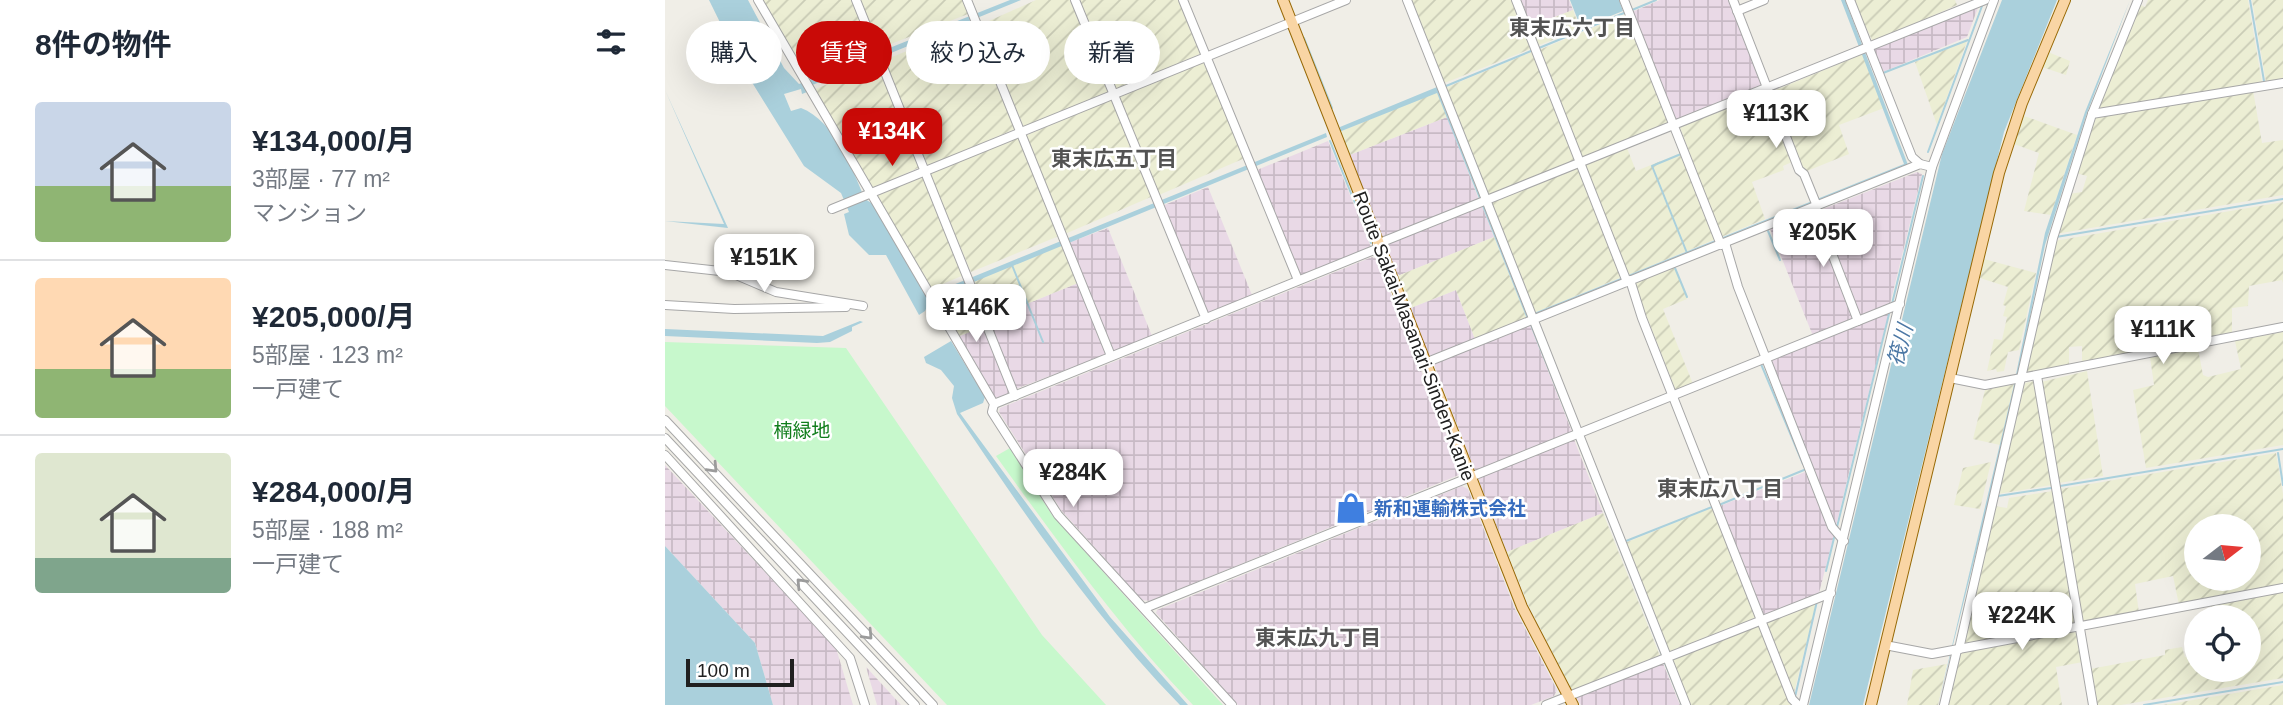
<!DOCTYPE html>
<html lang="ja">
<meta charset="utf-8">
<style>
body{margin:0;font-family:Helvetica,"Noto Sans JP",sans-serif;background:#f2f2f3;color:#1f2937;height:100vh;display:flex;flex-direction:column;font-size:26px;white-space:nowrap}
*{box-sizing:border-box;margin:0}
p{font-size:23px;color:#747a83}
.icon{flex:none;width:38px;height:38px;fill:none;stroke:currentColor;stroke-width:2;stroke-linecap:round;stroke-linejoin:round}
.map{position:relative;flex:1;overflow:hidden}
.panel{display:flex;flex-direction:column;background:#fff;width:665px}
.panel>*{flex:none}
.hud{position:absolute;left:21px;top:21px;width:665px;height:63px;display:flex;gap:14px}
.needle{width:46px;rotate:74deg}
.controls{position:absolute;left:1519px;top:514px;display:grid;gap:14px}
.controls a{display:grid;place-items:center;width:77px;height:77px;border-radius:50%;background:#fff;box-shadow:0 7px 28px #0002;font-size:35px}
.scale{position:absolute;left:21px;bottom:18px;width:108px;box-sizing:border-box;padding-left:7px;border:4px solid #202020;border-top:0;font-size:19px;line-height:24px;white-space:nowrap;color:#202020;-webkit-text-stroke:5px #fff;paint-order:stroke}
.price{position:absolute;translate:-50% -60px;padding:0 16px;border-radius:14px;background:#fff;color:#222;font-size:23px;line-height:46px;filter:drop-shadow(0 2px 4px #0008)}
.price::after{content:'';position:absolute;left:50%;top:42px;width:21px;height:16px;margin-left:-10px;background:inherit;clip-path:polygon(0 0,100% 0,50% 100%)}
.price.current{background:#c90a07;color:#fff}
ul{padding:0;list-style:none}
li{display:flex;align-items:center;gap:21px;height:175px;padding:0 35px}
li+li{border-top:2px solid #e0e1e3}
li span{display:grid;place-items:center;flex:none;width:196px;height:140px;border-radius:7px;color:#555}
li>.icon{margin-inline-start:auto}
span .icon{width:84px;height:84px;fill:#fffc;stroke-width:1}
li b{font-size:30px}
h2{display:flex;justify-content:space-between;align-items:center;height:84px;padding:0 35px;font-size:30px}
.tag{padding:0 24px;border-radius:32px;background:#fff;box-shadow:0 7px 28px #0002;font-size:24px;line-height:63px}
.tag.current{background:#c90a07;color:#fff}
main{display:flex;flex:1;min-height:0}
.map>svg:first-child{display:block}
.industrial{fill:url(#industrial-grid)}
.farmland{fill:url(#farmland-furrows);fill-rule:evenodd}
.park{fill:#c7f8cc}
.water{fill:#aad0dc}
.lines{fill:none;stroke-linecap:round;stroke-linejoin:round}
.stream{stroke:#aad0dc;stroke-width:2}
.minor-casing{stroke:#a7a7a7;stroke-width:10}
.major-casing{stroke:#976906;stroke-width:12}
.minor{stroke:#fff;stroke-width:8}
.major{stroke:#f9d5a4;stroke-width:10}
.oneway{stroke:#9b9b9b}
.labels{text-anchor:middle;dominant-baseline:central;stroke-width:5;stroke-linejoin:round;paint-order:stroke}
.street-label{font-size:19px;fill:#202020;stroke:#fff}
.park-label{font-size:19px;fill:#107d1b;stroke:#fff}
.shop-label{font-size:19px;font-weight:bold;fill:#366cbe;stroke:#fff;text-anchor:start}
.neighbourhood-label{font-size:21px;font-weight:bold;fill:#535353;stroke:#fff}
.water-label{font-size:21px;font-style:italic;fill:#4c78a5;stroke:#fff}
</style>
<main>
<section class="panel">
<h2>8件の物件<svg class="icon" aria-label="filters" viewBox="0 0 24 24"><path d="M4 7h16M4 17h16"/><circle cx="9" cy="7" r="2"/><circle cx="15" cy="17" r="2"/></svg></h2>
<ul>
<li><span style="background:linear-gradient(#c9d6e8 60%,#8fb573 0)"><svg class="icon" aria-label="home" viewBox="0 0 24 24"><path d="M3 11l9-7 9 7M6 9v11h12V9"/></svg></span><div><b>¥134,000/月</b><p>3部屋 · 77 m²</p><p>マンション</p></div></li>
<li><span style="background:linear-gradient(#ffd9b3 65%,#8fb573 0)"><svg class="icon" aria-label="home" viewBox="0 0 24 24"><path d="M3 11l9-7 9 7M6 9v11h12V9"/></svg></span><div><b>¥205,000/月</b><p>5部屋 · 123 m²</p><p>一戸建て</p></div></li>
<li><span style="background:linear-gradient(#dfe7d0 75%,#7fa58c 0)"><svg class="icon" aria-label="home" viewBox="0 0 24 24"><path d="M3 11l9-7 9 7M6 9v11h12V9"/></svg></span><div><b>¥284,000/月</b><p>5部屋 · 188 m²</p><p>一戸建て</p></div></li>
</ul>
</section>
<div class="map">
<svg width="1618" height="705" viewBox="0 0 1618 705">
<defs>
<pattern id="industrial-grid" width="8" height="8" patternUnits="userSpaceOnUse" patternTransform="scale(1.75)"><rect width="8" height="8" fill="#e9d9e6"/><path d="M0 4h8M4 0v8" fill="none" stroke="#c8bac5"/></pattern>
<pattern id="farmland-furrows" width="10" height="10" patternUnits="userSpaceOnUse" patternTransform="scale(1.75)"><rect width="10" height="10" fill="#eceed4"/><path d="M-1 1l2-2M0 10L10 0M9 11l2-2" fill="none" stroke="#caccb6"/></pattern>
</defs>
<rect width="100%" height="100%" fill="#f0eee7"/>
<!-- industrial -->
<g class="industrial">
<path d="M854 0H904L908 10 864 27Z"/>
<path d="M995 0H1064L1097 88 1011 122 967 12Z"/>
<path d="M1314 5 1302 37 1218 72 1208 48Z"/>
<path d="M782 117 814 200 721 239 716 238 682 156Z"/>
<path d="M663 141 706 247 636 275 592 170Z"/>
<path d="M1252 172 1257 174 1225 304 1194 316 1153 211Z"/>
<path d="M543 187 587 295 541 314 497 206Z"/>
<path d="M817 206 829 237 730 277 721 244Z"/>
<path d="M1147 212 1189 316 1188 320 1148 336 1105 229Z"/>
<path d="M443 228 487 336 449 351 403 243Z"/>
<path d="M707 257 712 259 795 469 794 475 485 601 477 600 396 510 334 412 335 408Z"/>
<path d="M413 283 441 355 350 389 322 320Z"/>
<path d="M791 290 810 339 762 359 743 309Z"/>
<path d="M1224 312 1189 452 1171 526 1106 361Z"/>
<path d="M865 325 907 432 810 471 768 362Z"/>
<path d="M320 326 346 392 331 399 292 337Z"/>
<path d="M908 437 938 513 842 552 812 476Z"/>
<path d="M0 465 171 648 188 705H108L90 643 0 546Z"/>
<path d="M1140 472 1169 535 1154 593 1099 615 1055 506Z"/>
<path d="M797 486 803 489 850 609 892 690 889 696 866 705H573L491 613 492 610Z"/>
<path d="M997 661 1015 705H916L910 696Z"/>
<path d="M201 667 203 669 236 705H212Z"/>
</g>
<!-- farmland -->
<g class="farmland">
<path d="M95 0H188L209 51 142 79Z"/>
<path d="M193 0H298L303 14 213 49Z"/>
<path d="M371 0H407L445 89 443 93 359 127 315 25Z"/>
<path d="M414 0H515L537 53 451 90Z"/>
<path d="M744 0H849L868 48 777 84Z"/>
<path d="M1188 0H1290L1292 5 1208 42Z"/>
<path d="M1483 0H1583L1597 83 1431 111 1474 4 1480 7Z"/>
<path d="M1587 0H1618V80L1601 82Z"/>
<path d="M908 10 915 29 872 46 864 27Z"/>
<path d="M961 14 1005 125 918 159 874 50Z"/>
<path d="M309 25 350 129 263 166 219 60Z"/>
<path d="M1302 41 1272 125 1250 62Z"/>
<path d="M869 51 957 277 869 313 780 88Z"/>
<path d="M1383 52 1405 61 1401 75 1377 67Z"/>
<path d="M1198 54 1219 108 1174 125 1184 154 1142 171 1137 168 1106 92Z"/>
<path d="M538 61 580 158 494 195 453 97Z"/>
<path d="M212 64 255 167 209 188 206 187 148 90Z"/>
<path d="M1588 90 1597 143 1618 140V195L1391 234 1404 194 1417 192 1422 176 1411 173 1429 117Z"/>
<path d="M772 92 782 117 682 156 674 132Z"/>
<path d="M1098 94 1127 162 1118 166 1119 170 1087 182 1100 219 1056 237 1015 127Z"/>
<path d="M446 99 488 196 400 234 360 136Z"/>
<path d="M1359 116 1412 135 1386 215 1359 211 1374 153 1349 144Z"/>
<path d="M351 138 355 140 394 236 306 272 264 173Z"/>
<path d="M962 148 971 171 1016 153 1051 239 961 276 920 164Z"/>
<path d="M258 176 299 275 266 289 212 198 213 194Z"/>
<path d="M1618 202V283L1617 280 1584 286 1583 306 1567 308V333L1517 342 1518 306 1503 307 1471 315 1470 352 1417 363V346L1404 347V365L1363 374 1360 371 1389 241Z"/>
<path d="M829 237 862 319 810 339 791 290 743 309 730 277Z"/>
<path d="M397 245 413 283 322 320 307 282Z"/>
<path d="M1319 259 1371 273 1354 350 1343 352 1339 371 1332 372 1331 369 1322 371 1329 339 1337 340 1342 317 1338 316 1341 306 1338 305 1343 287 1315 278Z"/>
<path d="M1009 266 1022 299 998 309 1028 384 1011 391 969 284Z"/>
<path d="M302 284 320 326 292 337 269 298Z"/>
<path d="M1618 332V445L1481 468 1468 390 1489 385 1485 357 1533 349 1538 375 1543 377 1576 369 1570 341Z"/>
<path d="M1422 371 1438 476 1394 483 1376 382Z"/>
<path d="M1369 381 1387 485 1333 494 1360 383Z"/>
<path d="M1349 384 1335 445 1308 439 1320 390Z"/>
<path d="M1611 453 1618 494V585L1514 605 1508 576 1470 584 1474 613 1417 622 1395 489ZM1531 527H1584V579H1531Z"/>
<path d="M1326 462 1315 509 1289 505 1298 468Z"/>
<path d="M1388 491 1412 624 1298 646 1330 506 1342 508 1344 498Z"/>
<path d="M1049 507 1092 617 1003 652 960 543Z"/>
<path d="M938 513 995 656 910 690 906 689 863 604 842 552Z"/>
<path d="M1618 592V678L1456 705H1431L1425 669 1500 655V650L1517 647 1520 657 1531 655V670H1584V618H1548L1546 606Z"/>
<path d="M1152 600 1126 705H1024L1005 658Z"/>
<path d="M1410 630 1418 662 1391 667 1397 705H1281L1295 651Z"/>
<path d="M1282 664 1273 705H1242L1248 670Z"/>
<path d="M1618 685V705H1498Z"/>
</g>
<!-- park -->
<g class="park">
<path d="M0 342 181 348 377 635 441 705H282L0 406Z"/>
<path d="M345 448 387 515 558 705H528C455 628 393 542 331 456Z"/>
</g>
<!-- water -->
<g class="water">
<path d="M44 0H83L119 68 134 84 345 0H356L140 88 142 92 137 94 136 89 119 94 126 111 136 108C170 121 187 169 200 199L208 204 261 296 661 133 662 137 265 300 260 311 254 315 221 255H204L184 235 179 214 184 212 176 193 139 166 75 63Z"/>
<path d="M905 0H954L958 11 916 28Z"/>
<path d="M1176 0H1180L1243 165 871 316 869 313 1239 164Z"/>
<path d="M1337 0H1392L1339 132 1198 705H1144L1277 154Z"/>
<path d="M1465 0 1422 113 1380 245 1341 432 1273 705 1348 389 1380 233 1420 112Z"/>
<path d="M772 87 864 318 862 319 772 93 674 132 675 127Z"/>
<path d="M0 90 63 228 0 221 59 224Z"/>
<path d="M195 321 198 322 187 327V331L165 342 152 343 0 336V329L158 336Z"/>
<path d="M286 341 320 397 318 403 295 413 445 617 523 705H515C430 618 360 515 292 414L287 398 289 386 276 370 261 363 259 357Z"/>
<path d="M0 546 90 643 108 705H0Z"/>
</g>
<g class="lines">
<!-- stream -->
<g class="stream">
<path d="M1585 0 1599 81"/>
<path d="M967 10 991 0"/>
<path d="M639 38 667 108"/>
<path d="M874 48 959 13"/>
<path d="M1218 73 1303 40"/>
<path d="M781 86 866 51"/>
<path d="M665 141 706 243"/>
<path d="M1263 152 1317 6"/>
<path d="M1016 154 987 166 1022 253"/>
<path d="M1103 231 1115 260"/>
<path d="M1391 237 1618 199"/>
<path d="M347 265 378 342"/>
<path d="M1010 268 1022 297"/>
<path d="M1227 304 1258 176"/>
<path d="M866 325 909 432"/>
<path d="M1096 364 1138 464"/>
<path d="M911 437 997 655"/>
<path d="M1613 453 1618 485"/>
<path d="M1395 486 1618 449"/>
<path d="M1333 496 1386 488"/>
<path d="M1054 505 1139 470"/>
<path d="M1172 527 1224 314"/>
<path d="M961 541 1047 507"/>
<path d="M1161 571 1169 538"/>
<path d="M1000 663 1017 705"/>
<path d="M1130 697 1152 601"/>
<path d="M1479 705 1618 682"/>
</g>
<defs>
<g id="minor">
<path d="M93 0 329 404 327 412 393 515 567 705"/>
<path d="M191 0 350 396"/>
<path d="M302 0 446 356"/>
<path d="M410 0 541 319"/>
<path d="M518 0 633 280"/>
<path d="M742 0 1021 705"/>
<path d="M851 0 962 282"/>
<path d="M959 0 1056 245"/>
<path d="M1068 0 1134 170 1139 174 1152 206"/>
<path d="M1185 0 1247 157 1255 164"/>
<path d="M1072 11 1099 0"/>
<path d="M1427 114 1618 83"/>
<path d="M1149 207 1193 321"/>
<path d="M167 209 681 0"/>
<path d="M1060 243 1073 287 1167 527 1179 541"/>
<path d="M712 244 1320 0"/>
<path d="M0 265 64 272 111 292 198 306"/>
<path d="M965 280 977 318 1127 699 1133 705"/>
<path d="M0 305 69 309 181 307"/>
<path d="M760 363 1255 164 1267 167"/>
<path d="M1372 376 1428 705"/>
<path d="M1285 378 1320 385 1618 327"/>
<path d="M329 404 714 248"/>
<path d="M0 420 268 705"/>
<path d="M0 438 250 705"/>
<path d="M0 455 185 658 200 705"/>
<path d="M480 608 1235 304"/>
<path d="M1220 645 1267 654 1618 588"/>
<path d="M1294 649 1388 238 1427 114 1473 0"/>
<path d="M881 705 1166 593"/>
<path d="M1138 705 1267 167 1329 0"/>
<path d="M1279 705 1292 650"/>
</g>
<g id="major">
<path d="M618 0 857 607 908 705"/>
<path d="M1206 705 1334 173 1357 103 1400 0"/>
</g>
</defs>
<!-- minor casing -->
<use href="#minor" class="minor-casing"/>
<!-- major casing -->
<use href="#major" class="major-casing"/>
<!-- minor -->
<use href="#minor" class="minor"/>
<!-- major -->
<use href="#major" class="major"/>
</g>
<!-- one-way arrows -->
<defs><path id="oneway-chevron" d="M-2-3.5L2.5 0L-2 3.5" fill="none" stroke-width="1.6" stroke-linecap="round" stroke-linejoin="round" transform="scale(1.75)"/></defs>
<g class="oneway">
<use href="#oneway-chevron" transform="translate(48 468) rotate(47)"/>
<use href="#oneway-chevron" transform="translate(136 583) rotate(-133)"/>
<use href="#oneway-chevron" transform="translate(203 635) rotate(47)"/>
</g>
<!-- icons -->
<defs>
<symbol id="shop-bare" viewBox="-9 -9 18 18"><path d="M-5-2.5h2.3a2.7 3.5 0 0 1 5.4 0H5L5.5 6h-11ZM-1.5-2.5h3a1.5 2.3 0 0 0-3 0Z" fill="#3f7fe0" stroke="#fff" stroke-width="2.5" paint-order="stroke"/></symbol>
</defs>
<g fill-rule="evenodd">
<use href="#shop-bare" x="664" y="486" width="44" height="44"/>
</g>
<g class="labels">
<!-- street labels -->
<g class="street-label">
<text transform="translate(749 336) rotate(69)">Route Sakai-Masanari-Sinden-Kanie</text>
</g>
<!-- park labels -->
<g class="park-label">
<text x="137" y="430">楠緑地</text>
</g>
<!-- shop labels -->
<g class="shop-label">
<text x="709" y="508">新和運輸株式会社</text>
</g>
<!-- neighbourhood labels -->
<g class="neighbourhood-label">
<text x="907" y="27">東末広六丁目</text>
<text x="449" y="158">東末広五丁目</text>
<text x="1055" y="488">東末広八丁目</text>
<text x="653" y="637">東末広九丁目</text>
</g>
<!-- water labels -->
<g class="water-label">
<text transform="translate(1235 345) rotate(-75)">筏川</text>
</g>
</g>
</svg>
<div class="controls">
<a><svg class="needle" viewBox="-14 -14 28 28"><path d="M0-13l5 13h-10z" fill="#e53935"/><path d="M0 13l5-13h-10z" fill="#747a83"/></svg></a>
<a><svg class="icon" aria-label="locate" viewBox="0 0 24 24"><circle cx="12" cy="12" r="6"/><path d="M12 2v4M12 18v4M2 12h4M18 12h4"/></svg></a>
</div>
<div class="scale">100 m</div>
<b class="price" style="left:1111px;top:150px">¥113K</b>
<b class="price current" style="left:227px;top:168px">¥134K</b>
<b class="price" style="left:1158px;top:269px">¥205K</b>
<b class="price" style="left:99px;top:294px">¥151K</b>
<b class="price" style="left:311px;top:344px">¥146K</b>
<b class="price" style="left:1498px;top:366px">¥111K</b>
<b class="price" style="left:408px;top:509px">¥284K</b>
<b class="price" style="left:1357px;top:652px">¥224K</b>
<div class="hud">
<a class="tag">購入</a>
<a class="tag current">賃貸</a>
<a class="tag">絞り込み</a>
<a class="tag">新着</a>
</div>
</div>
</main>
